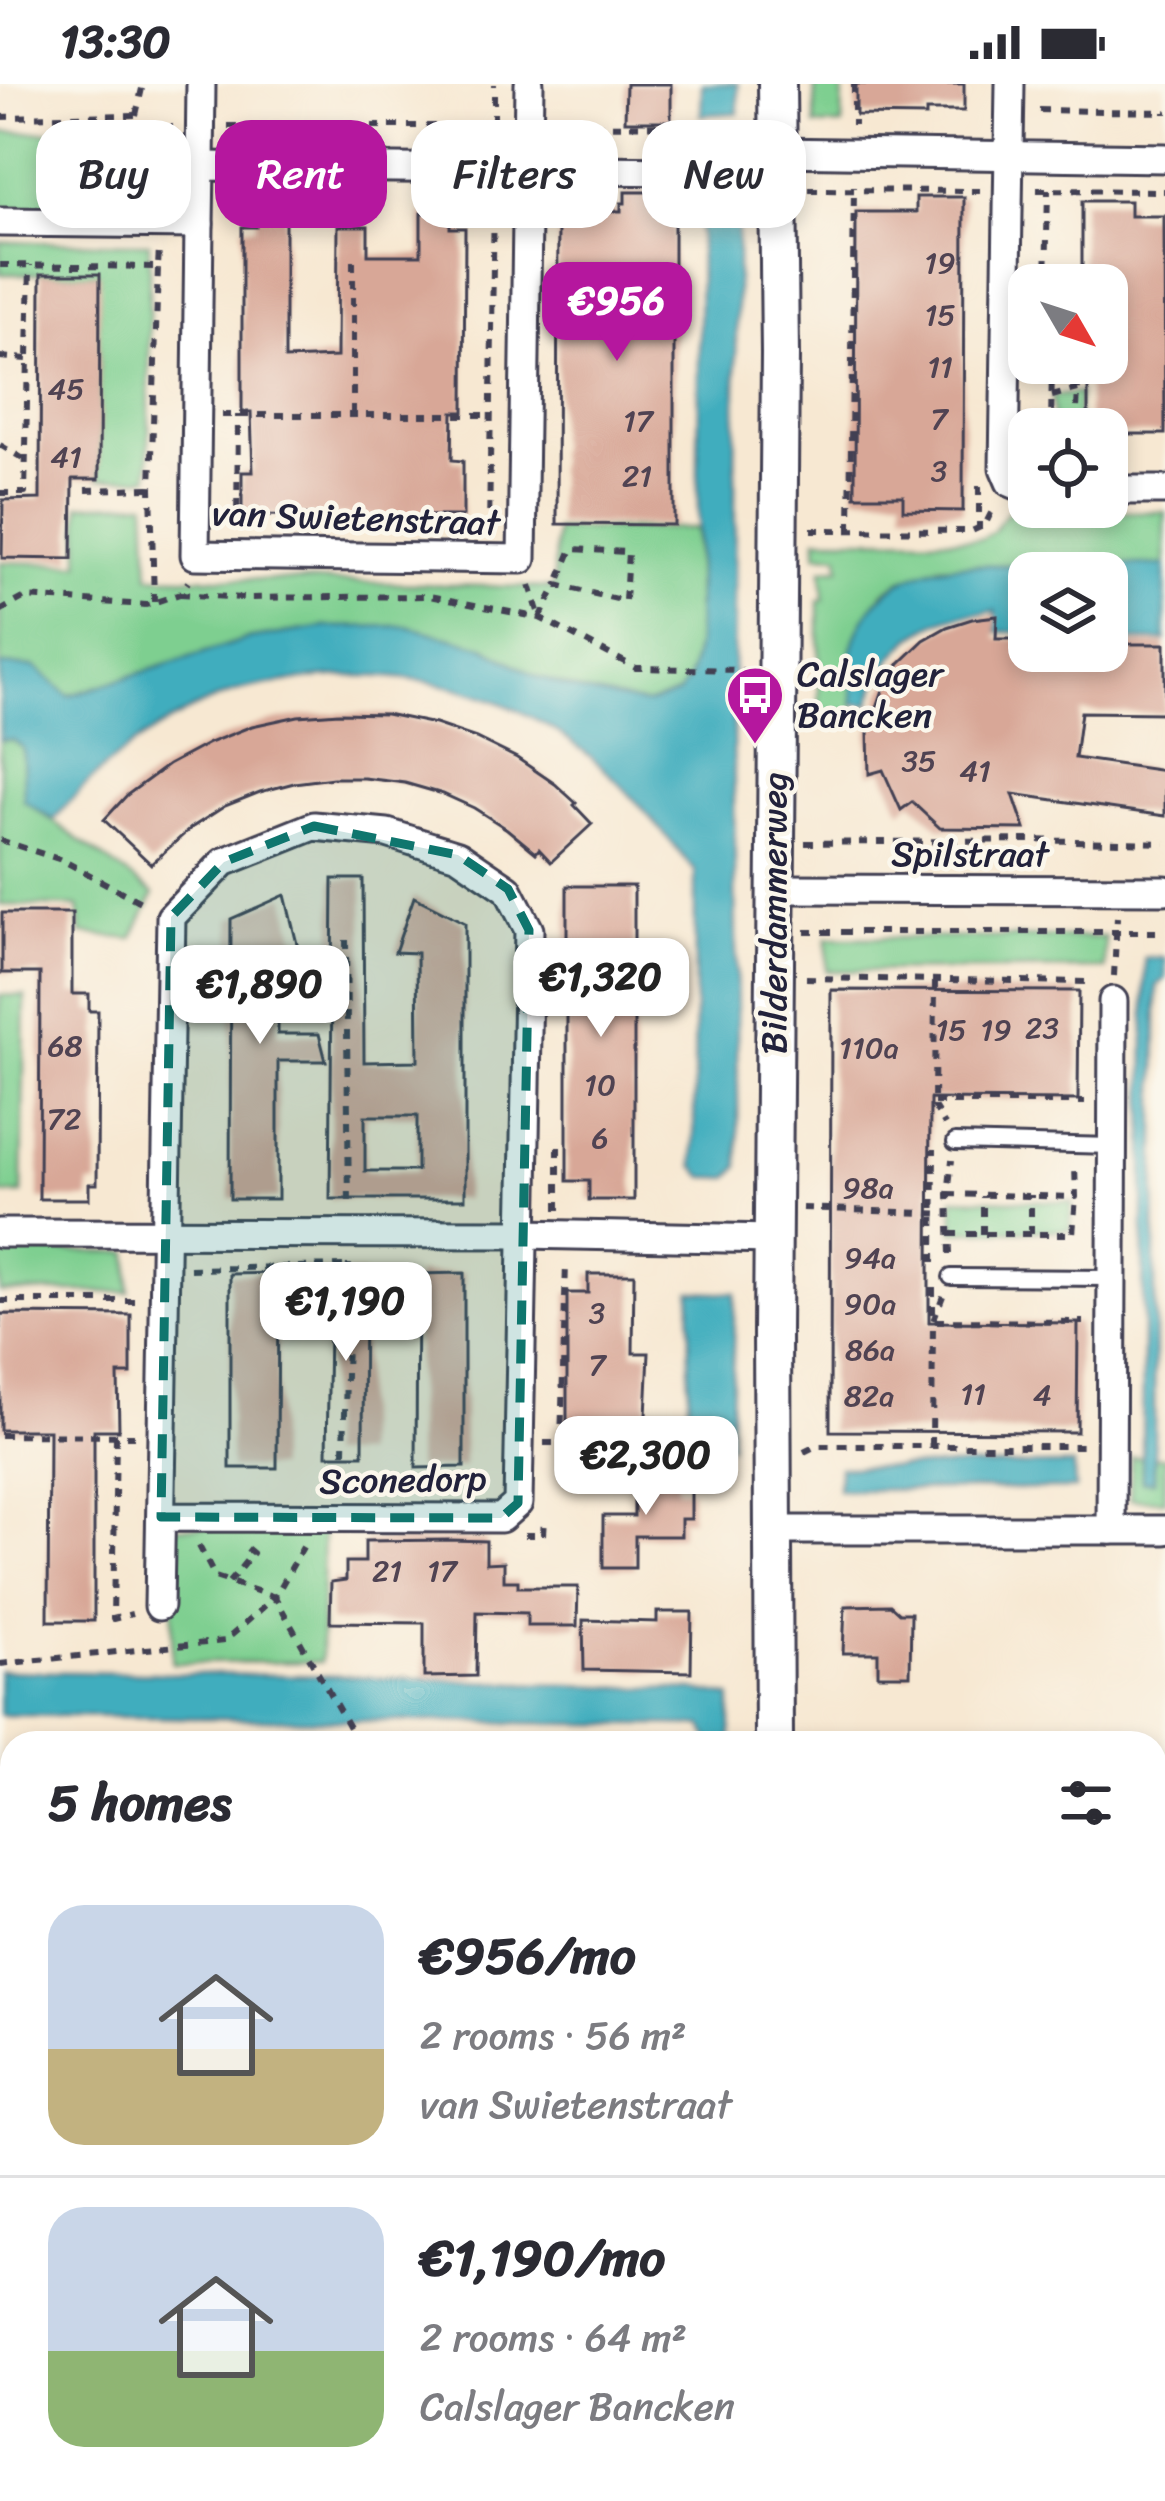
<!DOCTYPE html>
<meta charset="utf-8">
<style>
body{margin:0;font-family:Sriracha,sans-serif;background:#f7f7f7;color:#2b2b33;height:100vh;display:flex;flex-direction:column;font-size:45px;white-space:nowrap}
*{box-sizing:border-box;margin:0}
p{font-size:39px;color:#7c7c81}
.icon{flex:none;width:66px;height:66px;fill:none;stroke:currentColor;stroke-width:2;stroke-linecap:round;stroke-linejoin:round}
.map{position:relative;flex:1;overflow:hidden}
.sheet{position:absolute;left:0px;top:1647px;width:1167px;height:771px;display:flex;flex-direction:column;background:#fff;border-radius:36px 36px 0 0;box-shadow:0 6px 18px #0003}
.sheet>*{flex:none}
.banner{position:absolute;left:36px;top:36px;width:1095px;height:108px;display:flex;gap:24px}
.needle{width:78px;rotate:129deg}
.controls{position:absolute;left:1008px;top:180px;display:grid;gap:24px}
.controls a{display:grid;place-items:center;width:120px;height:120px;border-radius:24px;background:#fff;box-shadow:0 6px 18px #0003;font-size:60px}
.price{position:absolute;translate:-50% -102px;padding:0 27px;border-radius:24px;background:#fff;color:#222;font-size:39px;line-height:78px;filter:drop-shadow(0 3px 6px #0008)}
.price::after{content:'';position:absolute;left:50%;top:72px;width:36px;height:27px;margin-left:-18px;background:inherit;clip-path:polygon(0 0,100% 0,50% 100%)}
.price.on{background:#b5179e;color:#fff}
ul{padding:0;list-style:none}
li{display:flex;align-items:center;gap:36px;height:300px;padding:0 48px}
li+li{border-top:3px solid #e1e1e2}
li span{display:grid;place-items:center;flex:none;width:336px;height:240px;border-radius:36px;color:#555}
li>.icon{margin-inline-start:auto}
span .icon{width:144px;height:144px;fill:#fffc;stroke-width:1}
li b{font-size:51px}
h2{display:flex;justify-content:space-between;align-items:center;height:144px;padding:0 48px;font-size:51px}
.chip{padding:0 42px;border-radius:36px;background:#fff;box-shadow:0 6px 18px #0003;font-size:42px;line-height:108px}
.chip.on{background:#b5179e;color:#fff}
.status{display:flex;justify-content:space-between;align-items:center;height:84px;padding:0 60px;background:#fff;direction:ltr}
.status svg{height:33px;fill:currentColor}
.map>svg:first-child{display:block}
.green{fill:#7ecf90;stroke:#507866;stroke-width:3}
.water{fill:#40adbe;stroke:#31687c;stroke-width:3}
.building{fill:#d8a797;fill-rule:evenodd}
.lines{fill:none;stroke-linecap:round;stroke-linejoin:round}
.lane-casing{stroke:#424052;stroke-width:20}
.street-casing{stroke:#424052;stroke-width:33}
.secondary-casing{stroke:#424052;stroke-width:42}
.path{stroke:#424052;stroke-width:6;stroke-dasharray:9 9;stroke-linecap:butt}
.lane{stroke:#fff;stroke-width:14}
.street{stroke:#fff;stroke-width:27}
.secondary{stroke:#fff;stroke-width:36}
.marked{fill:#0f766e;fill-opacity:0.2;stroke:#0f766e;stroke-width:9;stroke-dasharray:24 15;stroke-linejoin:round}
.labels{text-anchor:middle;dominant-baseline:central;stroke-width:9;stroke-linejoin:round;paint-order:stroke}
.number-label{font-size:30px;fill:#504352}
.street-label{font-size:36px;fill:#22223b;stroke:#fbf7ec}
.poi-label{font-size:36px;fill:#22223b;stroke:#fbf7ec;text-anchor:start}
</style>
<div class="status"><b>13:30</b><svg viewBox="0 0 49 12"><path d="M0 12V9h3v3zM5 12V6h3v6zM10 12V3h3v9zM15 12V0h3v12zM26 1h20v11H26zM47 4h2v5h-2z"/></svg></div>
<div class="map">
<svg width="1165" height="2417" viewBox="0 0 1165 2417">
<rect width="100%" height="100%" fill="#fbf7ec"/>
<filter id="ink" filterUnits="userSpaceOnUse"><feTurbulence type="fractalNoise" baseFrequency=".00833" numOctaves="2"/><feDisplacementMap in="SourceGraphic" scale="24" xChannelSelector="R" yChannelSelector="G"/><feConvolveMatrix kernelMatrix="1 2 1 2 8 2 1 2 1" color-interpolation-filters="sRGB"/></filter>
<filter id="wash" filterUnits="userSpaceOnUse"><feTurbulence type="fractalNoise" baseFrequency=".004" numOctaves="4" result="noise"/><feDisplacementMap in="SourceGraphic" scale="48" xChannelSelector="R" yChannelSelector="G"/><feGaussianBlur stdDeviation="2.7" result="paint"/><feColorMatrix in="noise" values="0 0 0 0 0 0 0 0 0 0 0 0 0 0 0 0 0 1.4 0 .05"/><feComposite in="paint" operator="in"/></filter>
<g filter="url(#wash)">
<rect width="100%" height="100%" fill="#f7e8d2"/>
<!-- green -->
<g class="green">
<path d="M815 0H843L842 41 815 42Z"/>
<path d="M0 48H182V90L173 111 147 128 0 125Z"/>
<path d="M0 158 149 159V393L99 395V190H0Z"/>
<path d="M1079 309 1077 345H1054L1052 312Z"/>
<path d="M146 418 149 492 553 504 556 446 696 444 697 560 689 595 678 610 646 620 584 608 536 592 482 562 325 543 247 555 68 612 35 583 0 581V478L80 480V421Z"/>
<path d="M1007 428H1165V481H961L940 482 902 496 883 508 871 525 852 591 854 628 819 627V517L824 516 822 485 840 484 839 471 817 470V454L981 455 994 447Z"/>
<path d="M0 656H13L23 664 25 717 154 810 132 855 81 850 78 823 0 821Z"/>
<path d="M1105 853V885L827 887V854Z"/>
<path d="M0 911 25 912 22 1110H0Z"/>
<path d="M953 1114 1072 1118 1070 1146 954 1147Z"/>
<path d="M0 1167 129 1168V1208H0Z"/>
<path d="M1131 1373H1165V1416L1130 1415Z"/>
<path d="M323 1440 321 1578 172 1579 174 1443Z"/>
<rect x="0" y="1998" width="12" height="77"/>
</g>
<!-- water -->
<g class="water">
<path d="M702 0H738V29L701 31Z"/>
<path d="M700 110H738L733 627 739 1082 729 1094 704 1093 694 1082 695 787C652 736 611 681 554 646 468 593 372 582 274 600 259 603 243 605 229 610 161 635 99 680 54 736L24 717 23 664 13 656H0V581L35 583 69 612 247 555 325 543 406 542 482 562 536 592 583 608 646 620 678 610 689 595 697 560Z"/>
<path d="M961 481H1165V557H1107V489H1029V548H996L995 527C980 530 961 530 946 535 908 549 880 581 870 620H854C853 602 848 579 853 562 867 510 910 484 961 481Z"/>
<path d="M1145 874H1165V895L1157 902 1154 1397H1142Z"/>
<path d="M691 1207 735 1209 730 1361H687Z"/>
<path d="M1074 1381 1075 1405 838 1406 839 1383Z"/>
<path d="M0 1587 346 1592 696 1606 731 1613V1659H710L703 1642 0 1631Z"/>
</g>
<g id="blocks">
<!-- building -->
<g class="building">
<path d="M626 0H671V37H625Z"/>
<path d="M856 0H964V27H926V32L856 31Z"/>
<path d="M625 108H671V119H674V441L557 440 558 127H621V119H625Z"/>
<path d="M916 113H964L963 427 903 426V412H855L856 128H916Z"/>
<path d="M1082 117H1130V132H1164L1165 350H1107V345H1088V302H1107V201H1082Z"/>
<path d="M256 129H285V275L337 273 338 142H368V171H421V129H450V144H465L464 328H453L452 376 463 377V432L242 431V388H253L251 328H242V143H256Z"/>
<path d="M41 190H100L99 395H73L72 475 2 474 3 416 40 415Z"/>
<path d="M997 532 996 555H1029V567H1107V560H1165V629L1081 628 1075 674 1165 687V732L1013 710 1025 745 940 744 912 718 901 726 883 686 869 690 868 649 883 606 900 579 924 556 947 543 972 535Z"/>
<path d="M339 629 386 630 435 640 476 654 517 674 555 700 576 719 574 721 592 740 551 778 539 765 536 769 507 745 474 724 443 710 405 699 364 694H333L294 699 260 708 225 722 191 744 151 780 104 736 127 711 168 681 209 659 252 642 298 632Z"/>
<path d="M333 795H363L364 978 418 977 417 869 395 868 414 813 465 839V1115H330ZM365 1032H417V1087H365Z"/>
<path d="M567 802H634V1116H589V1097H567Z"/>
<path d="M285 811 299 868H278V950H319L326 977H278V1115H230L231 835Z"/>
<path d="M2 829H72V910H89V927H98L97 1100H89V1115H39L40 889H2Z"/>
<path d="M831 906 1079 907 1078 1016 930 1015 929 1196V1238L1078 1239 1077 1348 830 1347Z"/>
<path d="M278 1189 277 1384H230V1190Z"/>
<path d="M364 1189 363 1371H327L329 1245H324V1218H330V1190Z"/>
<path d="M464 1189V1383L416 1384 417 1190Z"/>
<path d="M588 1190H634L633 1269H649L645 1352 638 1361 567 1362V1209H588Z"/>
<path d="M0 1230 131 1231V1290H118L119 1346H94V1537H48L49 1346H0Z"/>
<path d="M634 1390 677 1391V1405H691V1435H681V1452H635V1484H603V1432H634Z"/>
<path d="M450 1456 486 1457V1479L504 1478V1497H518V1503H578L577 1542H527V1529L477 1528 476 1592 424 1593V1539L330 1538 331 1498 346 1496V1478H365V1457Z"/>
<path d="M890 1521 899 1529H911L910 1591H878V1569H843L845 1522Z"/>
<path d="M657 1528H692L691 1588 584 1586 583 1536 657 1538Z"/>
</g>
</g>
</g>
<g filter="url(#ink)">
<use href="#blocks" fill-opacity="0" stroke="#424052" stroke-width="3"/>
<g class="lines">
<defs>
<g id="lane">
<path d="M955 1058 1113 1062"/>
<path d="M951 1193 1112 1194"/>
</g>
<g id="street">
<path d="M1010 0 1004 384 1010 398 1029 406"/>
<path d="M776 68 1165 74"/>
<path d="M200 82 201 0"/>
<path d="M0 138 199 140 200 82 776 88"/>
<path d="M199 140 195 471 522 475 529 0"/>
<path d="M1107 406H1165"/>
<path d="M774 805 1165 806"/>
<path d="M0 1149 523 1150 773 1155"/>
<path d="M774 1446H1165"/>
<path d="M1111 1446 1113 917"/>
<path d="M159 1522 171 833 224 778 314 742 387 749 458 771 508 805 529 846 518 1419 501 1434 161 1433"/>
<path d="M0 1811H12"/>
</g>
<g id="secondary">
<path d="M774 1659 772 1247 780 270 777 0"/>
<path d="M770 2406 771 2417"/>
</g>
</defs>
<!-- lane casing -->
<use href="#lane" class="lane-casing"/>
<!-- street casing -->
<use href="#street" class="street-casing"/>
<!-- secondary casing -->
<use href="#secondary" class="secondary-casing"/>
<!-- path -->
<g class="path">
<path d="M854 0V41"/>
<path d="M1039 26 1165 28V30"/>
<path d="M136 31 143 0"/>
<path d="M0 33 136 31 134 44 173 43"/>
<path d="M228 42H503"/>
<path d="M558 42 743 41"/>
<path d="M159 44V115"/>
<path d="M494 56V0"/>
<path d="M809 106 981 107"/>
<path d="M1037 106 1165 107"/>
<path d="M353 177V331"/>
<path d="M0 181 158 183 159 164"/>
<path d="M1046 201 1048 106"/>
<path d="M1165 224V219"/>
<path d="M0 273 28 275"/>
<path d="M1052 312 1078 305 1076 345"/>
<path d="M222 331H491"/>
<path d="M1051 345 1052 279"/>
<path d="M0 361 27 377"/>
<path d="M979 402V446"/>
<path d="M86 406 151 404"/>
<path d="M0 409H25L30 181"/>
<path d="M237 442 238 331"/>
<path d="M489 446 494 112"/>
<path d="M811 446 972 447 985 441 994 423"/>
<path d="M850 446 854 102"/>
<path d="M530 501 540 534"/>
<path d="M180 510 243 514 429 512 540 534 636 584 743 586"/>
<path d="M154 518 151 404 158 183"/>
<path d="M0 527 25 513 146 521 180 510 188 498"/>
<path d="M540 534 557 501 625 517 628 468 572 465 557 501"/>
<path d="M0 756 62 776 146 821"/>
<path d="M805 759 1027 756 1165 759"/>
<path d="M805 848H1165"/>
<path d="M346 856 349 1123"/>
<path d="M1114 892 1117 833"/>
<path d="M806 894 1093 898"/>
<path d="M935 896 934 1023 945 1041"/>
<path d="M934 1018H1085"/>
<path d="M948 1110 1076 1113 1075 1082"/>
<path d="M802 1124 949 1130"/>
<path d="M558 1126V1055"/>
<path d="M949 1150H1073L1076 1113"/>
<path d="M983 1150V1112"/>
<path d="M1031 1150V1111"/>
<path d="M950 1170 948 1110 952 1076"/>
<path d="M933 1178 934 1065"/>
<path d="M190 1185 345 1182"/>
<path d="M933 1203V1237L1084 1238"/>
<path d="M0 1217H137"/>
<path d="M0 1351 134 1352"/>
<path d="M116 1352 113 1535 132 1530"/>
<path d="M544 1359H561L566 1179"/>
<path d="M932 1362 933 1237 943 1212"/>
<path d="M804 1368 816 1362H1084"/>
<path d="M343 1405 349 1178"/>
<path d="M525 1451H543L544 1434"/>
<path d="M199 1462 215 1493 275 1513"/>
<path d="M303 1463 275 1513 351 1647 355 1659"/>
<path d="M229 1498 253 1469 243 1461"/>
<path d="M0 1580 225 1557 275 1513"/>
<path d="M311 1659 312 1653 462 1659"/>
<path d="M0 1858H12"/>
<path d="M0 1988H12"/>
<path d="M0 2033 12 2015"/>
<path d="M0 2041 12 2053"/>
<path d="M0 2290H12"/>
<path d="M0 2362 12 2363"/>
<path d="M35 2406 36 2417"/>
<path d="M440 2406V2417"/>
</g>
<!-- lane -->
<use href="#lane" class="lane"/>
<!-- street -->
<use href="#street" class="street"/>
<!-- secondary -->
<use href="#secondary" class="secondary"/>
</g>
</g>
<!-- marked area -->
<path class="marked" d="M314 742 458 771 508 805 529 846 518 1419 501 1434 161 1433 171 833 224 778Z"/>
<!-- icons -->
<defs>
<symbol id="bus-pin" viewBox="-11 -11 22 30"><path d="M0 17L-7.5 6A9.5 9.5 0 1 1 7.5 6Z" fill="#b5179e" stroke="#fbf7ec"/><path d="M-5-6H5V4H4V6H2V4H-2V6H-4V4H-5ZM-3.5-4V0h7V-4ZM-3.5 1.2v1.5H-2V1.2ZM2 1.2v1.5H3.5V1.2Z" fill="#fff"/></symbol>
</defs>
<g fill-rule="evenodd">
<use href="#bus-pin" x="722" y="578" width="66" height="90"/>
</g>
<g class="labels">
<!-- number labels -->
<g class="number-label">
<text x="940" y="179">19</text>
<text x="940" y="231">15</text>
<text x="940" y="283">11</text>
<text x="66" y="305">45</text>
<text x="939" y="335">7</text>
<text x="638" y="337">17</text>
<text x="66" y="373">41</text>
<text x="939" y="387">3</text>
<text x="637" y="392">21</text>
<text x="919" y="677">35</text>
<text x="975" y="687">41</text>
<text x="1042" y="944">23</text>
<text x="951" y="946">15</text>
<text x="996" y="946">19</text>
<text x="65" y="962">68</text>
<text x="869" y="964">110a</text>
<text x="600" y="1001">10</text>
<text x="64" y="1035">72</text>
<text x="600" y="1054">6</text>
<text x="868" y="1104">98a</text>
<text x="870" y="1174">94a</text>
<text x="870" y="1220">90a</text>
<text x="597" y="1229">3</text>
<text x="870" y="1266">86a</text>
<text x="597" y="1281">7</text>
<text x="973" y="1310">11</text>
<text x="1042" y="1311">4</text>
<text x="869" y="1312">82a</text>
<text x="387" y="1487">21</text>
<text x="442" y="1487">17</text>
</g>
<!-- street labels -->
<g class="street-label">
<text transform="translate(356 434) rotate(2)">van Swietenstraat</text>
<text x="970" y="770">Spilstraat</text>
<text transform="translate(774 829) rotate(-90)">Bilderdammerweg</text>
<text transform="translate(403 1396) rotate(-1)">Sconedorp</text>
</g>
<!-- poi labels -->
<g class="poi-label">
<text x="797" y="590">Calslager<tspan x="797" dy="41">Bancken</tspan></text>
</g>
</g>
</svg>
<div class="controls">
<a><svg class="needle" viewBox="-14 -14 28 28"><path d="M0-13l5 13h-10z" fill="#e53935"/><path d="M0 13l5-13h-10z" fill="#7c7c81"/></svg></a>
<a><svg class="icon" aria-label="locate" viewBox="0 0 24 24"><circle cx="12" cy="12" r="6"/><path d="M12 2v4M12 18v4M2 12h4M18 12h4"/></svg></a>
<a><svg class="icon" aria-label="layers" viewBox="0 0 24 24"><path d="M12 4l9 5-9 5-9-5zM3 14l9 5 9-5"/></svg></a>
</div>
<b class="price on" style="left:617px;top:280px">€956</b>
<b class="price" style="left:601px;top:956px">€1,320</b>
<b class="price" style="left:260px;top:963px">€1,890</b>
<b class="price" style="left:346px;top:1280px">€1,190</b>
<b class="price" style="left:646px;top:1434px">€2,300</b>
<div class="banner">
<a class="chip">Buy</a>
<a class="chip on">Rent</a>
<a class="chip">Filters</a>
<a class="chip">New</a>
</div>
<section class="sheet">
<h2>5 homes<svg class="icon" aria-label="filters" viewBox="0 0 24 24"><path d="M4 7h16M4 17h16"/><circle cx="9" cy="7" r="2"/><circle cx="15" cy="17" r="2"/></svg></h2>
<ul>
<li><span style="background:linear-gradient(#c9d6e8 60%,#c2b280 0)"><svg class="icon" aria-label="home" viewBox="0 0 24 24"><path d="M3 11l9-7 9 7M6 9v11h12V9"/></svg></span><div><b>€956/mo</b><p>2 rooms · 56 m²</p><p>van Swietenstraat</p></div></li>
<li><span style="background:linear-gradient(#c9d6e8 60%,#8fb573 0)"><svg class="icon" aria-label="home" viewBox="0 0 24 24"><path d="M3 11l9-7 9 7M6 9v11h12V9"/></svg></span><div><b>€1,190/mo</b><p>2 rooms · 64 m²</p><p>Calslager Bancken</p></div></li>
</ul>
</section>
</div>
